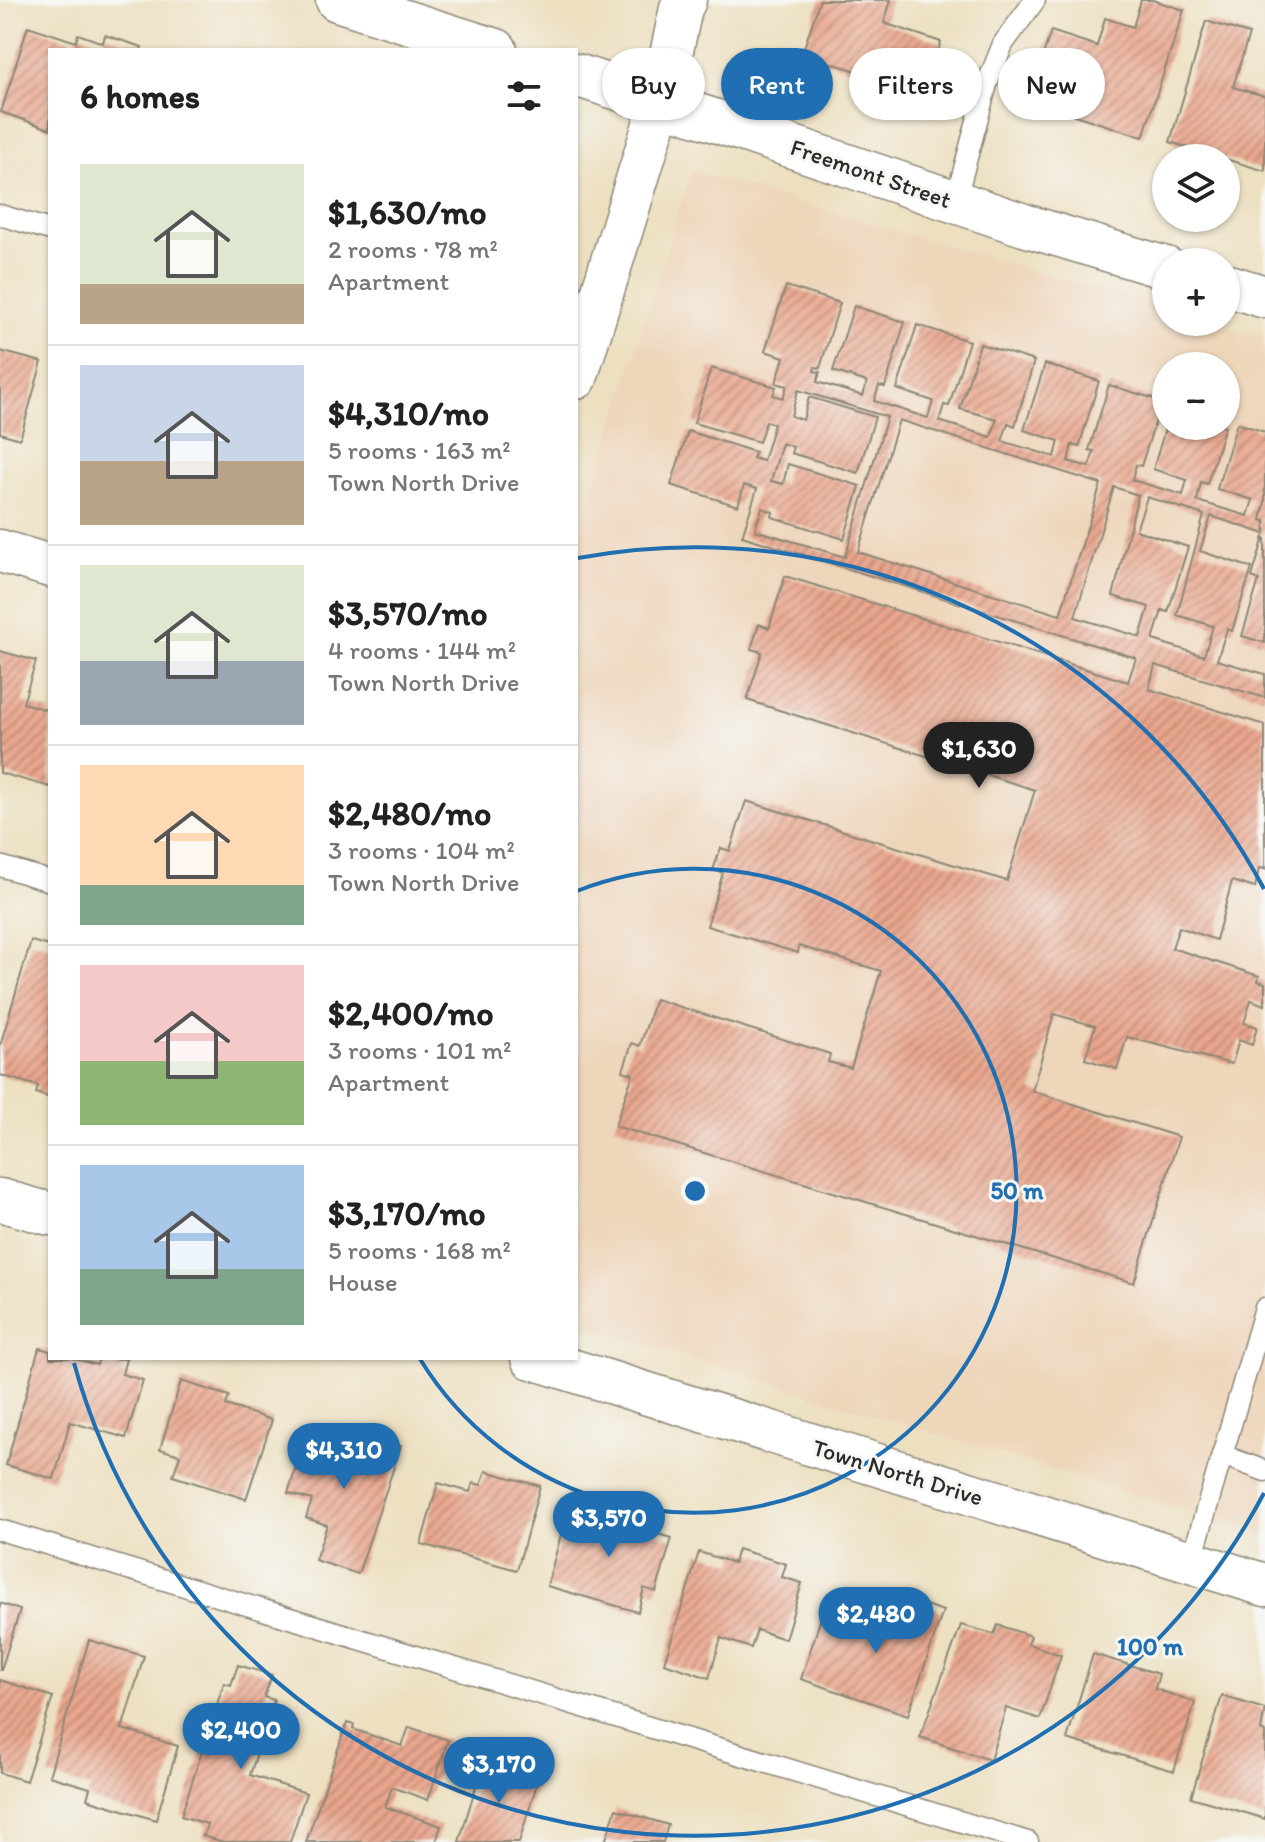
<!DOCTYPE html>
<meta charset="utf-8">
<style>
body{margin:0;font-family:Itim,sans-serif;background:#f2f2f2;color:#222;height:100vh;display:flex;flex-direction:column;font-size:30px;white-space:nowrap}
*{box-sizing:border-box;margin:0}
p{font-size:26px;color:#767676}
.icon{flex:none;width:44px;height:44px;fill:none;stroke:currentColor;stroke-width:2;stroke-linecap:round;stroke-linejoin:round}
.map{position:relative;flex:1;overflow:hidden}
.sheet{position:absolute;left:48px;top:48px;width:530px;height:1312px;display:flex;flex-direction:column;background:#fff;border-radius:0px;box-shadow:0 2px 6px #0004}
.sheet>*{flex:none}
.hud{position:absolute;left:602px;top:48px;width:542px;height:72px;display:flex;gap:16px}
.buttons{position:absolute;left:1152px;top:144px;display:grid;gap:16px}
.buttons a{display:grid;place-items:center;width:88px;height:88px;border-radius:50%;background:#fff;box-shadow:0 2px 6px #0004;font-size:40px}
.price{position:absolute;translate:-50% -68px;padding:0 18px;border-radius:28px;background:#1f6fb2;color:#fff;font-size:26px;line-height:52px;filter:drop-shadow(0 2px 4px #0008)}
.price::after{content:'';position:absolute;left:50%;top:48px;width:24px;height:18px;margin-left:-12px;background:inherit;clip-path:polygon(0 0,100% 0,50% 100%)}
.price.selected{background:#222;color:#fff}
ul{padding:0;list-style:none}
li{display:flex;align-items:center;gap:24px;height:200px;padding:0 32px}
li+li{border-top:2px solid #e0e0e0}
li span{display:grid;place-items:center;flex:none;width:224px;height:160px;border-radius:0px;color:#555}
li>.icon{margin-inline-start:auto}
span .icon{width:96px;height:96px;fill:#fffc;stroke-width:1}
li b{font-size:34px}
h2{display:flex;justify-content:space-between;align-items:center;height:96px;padding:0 32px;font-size:34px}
.tag{padding:0 28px;border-radius:36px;background:#fff;box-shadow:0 2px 6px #0004;font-size:28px;line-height:72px}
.tag.selected{background:#1f6fb2;color:#fff}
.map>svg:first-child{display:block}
.built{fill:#eed6bb;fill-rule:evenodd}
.building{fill:url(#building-hatch);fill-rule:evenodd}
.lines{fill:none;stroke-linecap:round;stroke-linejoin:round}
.service-casing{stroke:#8c8676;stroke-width:23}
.minor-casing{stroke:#8c8676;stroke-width:45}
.service{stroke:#fff;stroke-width:20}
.minor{stroke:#fff;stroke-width:42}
.ring{fill:none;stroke:#1f6fb2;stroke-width:4}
.labels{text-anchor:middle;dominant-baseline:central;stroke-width:6;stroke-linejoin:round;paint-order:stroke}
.street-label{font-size:24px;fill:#2b2b2b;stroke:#f6f6f2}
.centre{fill:#1f6fb2;stroke:#f6f6f2;stroke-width:4}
.ring-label{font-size:24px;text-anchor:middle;font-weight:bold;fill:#1f6fb2;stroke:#f6f6f2;stroke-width:6;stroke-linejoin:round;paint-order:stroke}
</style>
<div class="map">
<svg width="1265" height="1842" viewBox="0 0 1265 1842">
<defs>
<pattern id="building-hatch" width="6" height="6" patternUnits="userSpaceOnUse" patternTransform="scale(2)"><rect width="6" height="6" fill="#e9a68d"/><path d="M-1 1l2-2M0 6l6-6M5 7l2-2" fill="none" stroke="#bd8773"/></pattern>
</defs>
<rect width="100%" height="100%" fill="#f6f6f2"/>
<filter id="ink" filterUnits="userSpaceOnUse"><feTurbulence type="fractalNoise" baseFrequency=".0125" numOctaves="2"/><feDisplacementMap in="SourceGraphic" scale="16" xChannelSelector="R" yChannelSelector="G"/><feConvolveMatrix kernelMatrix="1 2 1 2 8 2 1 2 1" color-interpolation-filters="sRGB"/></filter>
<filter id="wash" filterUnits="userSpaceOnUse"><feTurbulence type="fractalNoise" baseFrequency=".006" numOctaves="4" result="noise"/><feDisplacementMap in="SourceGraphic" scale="32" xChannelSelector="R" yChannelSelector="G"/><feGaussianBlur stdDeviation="1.8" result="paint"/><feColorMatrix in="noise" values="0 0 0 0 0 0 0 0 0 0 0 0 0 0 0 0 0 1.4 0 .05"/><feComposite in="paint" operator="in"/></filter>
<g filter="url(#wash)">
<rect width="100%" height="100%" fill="#ede0c1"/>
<!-- built -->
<path class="built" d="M691 171 1166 309V322H1212L1265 337V1535L576 1323V546ZM1166 366H1226V426H1166Z"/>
<g id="blocks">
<!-- building -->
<g class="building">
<path d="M820 0H891L884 23 941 42 925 92 802 54Z"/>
<path d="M1141 0H1153L1184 10 1143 137 1028 100 1051 31 1097 46 1105 18 1133 27Z"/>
<path d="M1206 21 1249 34 1233 87 1265 96V171L1170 142Z"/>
<path d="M28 26 76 42 78 34 103 43 105 35 142 47 141 50H50V129L1 112Z"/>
<path d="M786 286 840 303 820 368 815 367 814 371 820 372 817 382 863 396 867 382 833 371 854 306 905 322 885 387 879 386 874 401 928 418 933 401 897 389 917 325 969 341 949 406 944 405 939 421 991 437 997 419 960 409 980 344 1034 361 1015 426 1008 423 1002 441 1055 457 1059 441 1024 430 1045 364 1099 381 1079 447 1072 445 1068 461 1089 467 1094 451 1089 450 1109 385 1162 401 1141 466 1136 465 1132 480 1183 495 1187 480 1153 469 1166 426H1225L1207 484 1201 482 1197 501 1248 516 1253 500 1217 489 1237 423 1265 432V502L1261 520 1265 521V534L1211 516 1200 551 1252 568 1232 631 1227 629 1217 660 1265 674V698L1155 665 1149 689 1265 725V869L1259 868 1255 888 1232 881 1216 940 1179 927 1172 948 1259 976 1258 981 1265 983V1005L1251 1000 1244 1023 1257 1027 1252 1045 1239 1040 1232 1064 1127 1037 1117 1069 1085 1059 1095 1026 1054 1014 1032 1091 1179 1137 1134 1283 615 1126 633 1074 623 1071 632 1043 640 1046 655 999 830 1054 828 1062 851 1068 881 971 799 946 798 953 707 926 723 873 713 870 721 848 730 851 746 801 1007 881 1035 790 747 700 762 652 751 649 759 624 769 628 785 576 1128 682 1136 658 742 536 757 489 744 485 738 506 671 485 688 431 755 452 753 458 763 461 774 424 766 421 759 442 694 423 711 368 776 387 773 395 783 398 787 386 776 383 784 357 765 351ZM798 390 887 417 845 557 755 530 762 508 773 512 772 517 844 539 860 486 788 464 783 484 771 481 782 443 793 447 791 453 858 473 875 417 809 397 803 420 791 416ZM899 420 1101 484 1060 615 858 552ZM1114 487 1138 495 1113 596 1149 607 1140 637 1075 617ZM1147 497 1204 515 1177 615 1213 626 1204 656 1153 640 1162 610 1168 612 1188 547 1136 530Z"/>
<path d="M0 351 42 362 20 439 0 433Z"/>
<path d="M1264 537 1265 538V643L1242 636 1259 580 1252 577Z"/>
<path d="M0 651 36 661 23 703 50 711V787L0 773Z"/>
<path d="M31 941 50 946V1098L36 1093 38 1086 0 1075V1046Z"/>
<path d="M39 1348 50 1351V1358H72L97 1365 99 1358 126 1359 122 1374 143 1380 126 1438 70 1422 54 1479 6 1465Z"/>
<path d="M181 1381 229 1396 226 1405 272 1420 246 1499 173 1476 180 1455 160 1449Z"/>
<path d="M309 1428 347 1441 350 1429 401 1446 358 1574 315 1560 327 1525 306 1518 312 1500 288 1493Z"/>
<path d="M486 1471 540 1486 517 1570 421 1544 438 1483 470 1492 473 1483 481 1485Z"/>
<path d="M568 1509 604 1519 606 1512 650 1519 646 1531 672 1538 656 1592 644 1588 638 1612 547 1586Z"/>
<path d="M738 1549 786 1564 782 1577 802 1583 785 1639 757 1630 751 1648 721 1638 709 1678 664 1663 699 1552 734 1563Z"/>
<path d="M893 1594 943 1611 908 1715 801 1679 822 1615 879 1635Z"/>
<path d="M0 1603 20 1610 1 1670H0Z"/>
<path d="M961 1625 994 1634 998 1625 1031 1636 1028 1644 1061 1655 1040 1719 1006 1708 990 1760 920 1737Z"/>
<path d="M89 1640 144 1656 122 1729 178 1746 156 1820 87 1799 90 1788 49 1776Z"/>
<path d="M1093 1654 1159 1674 1155 1689 1195 1702 1174 1771 1067 1739Z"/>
<path d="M238 1665 272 1675 264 1697 274 1700 250 1775 306 1793 290 1842H223L203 1836 207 1824 181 1816 224 1683 231 1685Z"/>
<path d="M0 1680 53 1697 26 1781 0 1773Z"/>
<path d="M1222 1696 1265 1709 1261 1730 1265 1732V1819L1191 1797Z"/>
<path d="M347 1723 354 1725 353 1729 402 1746 409 1727 448 1740 428 1800 392 1787 385 1807 441 1826 436 1842H306Z"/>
<path d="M484 1760 539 1777 519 1842H459Z"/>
<path d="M616 1809 668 1825 663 1842H605Z"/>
</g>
</g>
</g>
<g filter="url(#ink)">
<use href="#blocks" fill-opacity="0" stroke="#8c8676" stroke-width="2"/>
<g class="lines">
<defs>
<g id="service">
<path d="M955 202 987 84 1003 44 1035 0"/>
<path d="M0 215 50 230"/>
<path d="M0 866 50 881"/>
<path d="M1222 1455 1265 1471"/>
<path d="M0 1530 1028 1842"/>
<path d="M1191 1562 1265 1308"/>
</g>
<g id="minor">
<path d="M337 0 496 50"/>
<path d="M576 75 707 118 1024 225 1166 268"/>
<path d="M1226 285 1265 297"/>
<path d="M576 378 661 102 681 8 685 0"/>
<path d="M0 551 50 566"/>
<path d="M0 1200 50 1214"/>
<path d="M532 1358 1265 1585"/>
</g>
</defs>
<!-- service casing -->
<use href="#service" class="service-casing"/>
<!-- minor casing -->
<use href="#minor" class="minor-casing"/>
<!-- service -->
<use href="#service" class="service"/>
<!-- minor -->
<use href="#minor" class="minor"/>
</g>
</g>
<!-- distance rings -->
<g class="ring">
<path d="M577 891A322 322 0 1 1 420 1359"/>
<path d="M1264 1493A644 644 0 0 1 74 1363M578 558A644 644 0 0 1 1264 889"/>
</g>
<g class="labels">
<!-- street labels -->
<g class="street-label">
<text transform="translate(871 173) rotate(19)">Freemont Street</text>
<text transform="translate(898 1472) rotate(17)">Town North Drive</text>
</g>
</g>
<circle cx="695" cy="1191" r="12" class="centre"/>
<g class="ring-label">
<text x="1017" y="1199">50 m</text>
<text x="1150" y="1655">100 m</text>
</g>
</svg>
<div class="buttons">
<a><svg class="icon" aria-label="layers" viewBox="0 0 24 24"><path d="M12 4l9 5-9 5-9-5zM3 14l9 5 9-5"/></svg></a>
<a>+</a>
<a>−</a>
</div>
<b class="price selected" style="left:979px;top:790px">$1,630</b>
<b class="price" style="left:344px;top:1491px">$4,310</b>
<b class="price" style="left:609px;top:1559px">$3,570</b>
<b class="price" style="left:876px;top:1655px">$2,480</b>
<b class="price" style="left:241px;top:1771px">$2,400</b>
<b class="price" style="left:499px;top:1805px">$3,170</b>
<div class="hud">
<a class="tag">Buy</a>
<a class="tag selected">Rent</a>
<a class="tag">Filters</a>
<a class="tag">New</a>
</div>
<section class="sheet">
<h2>6 homes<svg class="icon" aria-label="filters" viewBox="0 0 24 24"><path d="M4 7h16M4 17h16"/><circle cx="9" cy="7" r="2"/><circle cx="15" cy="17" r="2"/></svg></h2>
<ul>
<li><span style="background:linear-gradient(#dfe7d0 75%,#b9a48a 0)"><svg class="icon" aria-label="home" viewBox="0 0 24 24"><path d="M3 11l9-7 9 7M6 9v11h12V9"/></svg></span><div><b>$1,630/mo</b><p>2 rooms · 78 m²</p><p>Apartment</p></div></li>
<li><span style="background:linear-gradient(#c9d6e8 60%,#b9a48a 0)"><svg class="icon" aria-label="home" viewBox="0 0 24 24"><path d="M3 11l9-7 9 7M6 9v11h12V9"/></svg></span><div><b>$4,310/mo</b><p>5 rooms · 163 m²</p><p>Town North Drive</p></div></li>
<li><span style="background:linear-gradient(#dfe7d0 60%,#9aa5b1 0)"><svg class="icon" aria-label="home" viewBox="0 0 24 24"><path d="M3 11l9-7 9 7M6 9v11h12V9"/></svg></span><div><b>$3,570/mo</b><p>4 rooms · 144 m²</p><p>Town North Drive</p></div></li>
<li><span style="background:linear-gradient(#ffd9b3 75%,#7fa58c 0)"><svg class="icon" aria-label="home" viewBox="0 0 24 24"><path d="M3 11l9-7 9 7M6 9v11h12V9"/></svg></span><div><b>$2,480/mo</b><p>3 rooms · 104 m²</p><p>Town North Drive</p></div></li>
<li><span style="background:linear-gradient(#f6c9c9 60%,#8fb573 0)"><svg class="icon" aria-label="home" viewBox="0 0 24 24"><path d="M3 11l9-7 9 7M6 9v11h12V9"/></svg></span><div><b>$2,400/mo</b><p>3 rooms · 101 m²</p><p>Apartment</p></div></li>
<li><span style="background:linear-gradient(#a9c7e8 65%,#7fa58c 0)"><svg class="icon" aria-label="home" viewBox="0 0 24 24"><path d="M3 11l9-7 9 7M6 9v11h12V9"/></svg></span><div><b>$3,170/mo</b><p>5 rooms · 168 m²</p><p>House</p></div></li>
</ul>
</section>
</div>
